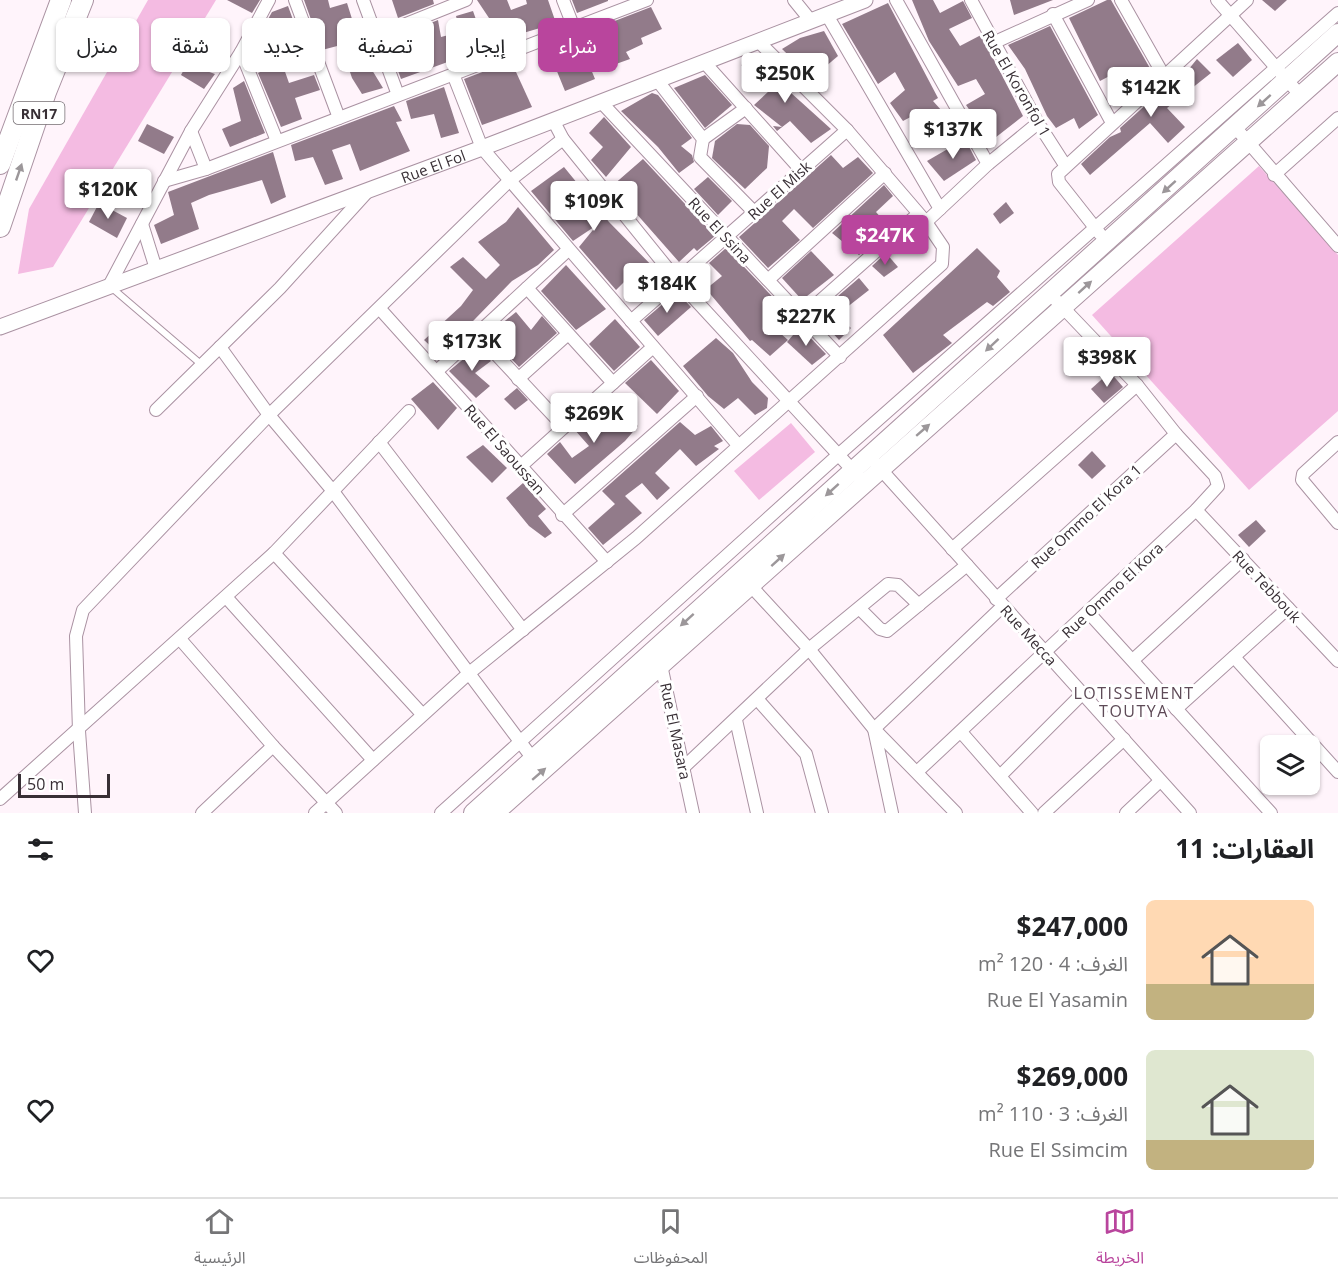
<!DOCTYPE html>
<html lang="ar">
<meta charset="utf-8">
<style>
body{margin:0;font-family:"Open Sans","Noto Sans Arabic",sans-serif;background:#f6f6f6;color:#202124;direction:rtl;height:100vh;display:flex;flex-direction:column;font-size:22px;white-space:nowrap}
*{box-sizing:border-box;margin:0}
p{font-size:20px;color:#757577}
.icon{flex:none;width:33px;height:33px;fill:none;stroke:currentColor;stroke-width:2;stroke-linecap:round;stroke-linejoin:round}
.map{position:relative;height:813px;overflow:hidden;direction:ltr}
.panel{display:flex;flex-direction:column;background:#fff;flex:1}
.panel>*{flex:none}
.hud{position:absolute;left:18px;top:18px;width:600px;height:54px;direction:rtl;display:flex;gap:12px}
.controls{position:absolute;left:1260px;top:735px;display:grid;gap:12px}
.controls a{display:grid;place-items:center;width:60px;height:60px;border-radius:9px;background:#fff;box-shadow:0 2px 4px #0004;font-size:30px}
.scale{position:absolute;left:18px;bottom:15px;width:92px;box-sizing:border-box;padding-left:6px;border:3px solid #382f35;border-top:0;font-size:16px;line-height:21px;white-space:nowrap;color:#382f35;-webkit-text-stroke:4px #fff;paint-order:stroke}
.price{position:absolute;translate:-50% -51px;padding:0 14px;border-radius:6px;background:#fff;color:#222;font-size:20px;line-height:39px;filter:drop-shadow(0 2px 3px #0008)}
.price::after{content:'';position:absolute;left:50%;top:36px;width:18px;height:14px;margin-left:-9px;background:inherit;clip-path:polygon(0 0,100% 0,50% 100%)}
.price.active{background:#b9459d;color:#fff}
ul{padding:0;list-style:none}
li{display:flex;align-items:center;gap:18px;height:150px;padding:0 24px}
li span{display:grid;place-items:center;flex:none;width:168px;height:120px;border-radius:9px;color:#555}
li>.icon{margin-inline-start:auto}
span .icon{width:72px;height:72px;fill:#fffc;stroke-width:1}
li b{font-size:26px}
h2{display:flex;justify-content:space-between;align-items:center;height:72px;padding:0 24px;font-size:26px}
.chip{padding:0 21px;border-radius:9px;background:#fff;box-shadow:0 2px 4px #0004;font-size:21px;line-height:54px}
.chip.active{background:#b9459d;color:#fff}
.dock{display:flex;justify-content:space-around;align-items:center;height:84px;border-top:2px solid #e0e0e0;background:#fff;font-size:16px;color:#757577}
.dock a{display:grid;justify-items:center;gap:3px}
.dock .active{color:#b9459d}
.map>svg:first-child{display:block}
.green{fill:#f4bbe2}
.building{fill:#927b8a}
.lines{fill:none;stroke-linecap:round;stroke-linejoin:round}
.service-casing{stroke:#aa92a2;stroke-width:8}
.minor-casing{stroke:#aa92a2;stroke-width:14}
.tertiary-casing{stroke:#aa92a2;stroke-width:17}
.primary-casing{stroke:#aa92a2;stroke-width:20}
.trunk-casing{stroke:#aa92a2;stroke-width:22}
.service{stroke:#fff;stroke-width:6}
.minor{stroke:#fff;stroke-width:12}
.tertiary{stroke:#fff;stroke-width:15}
.primary{stroke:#fff;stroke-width:18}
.trunk{stroke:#fff;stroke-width:20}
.oneway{fill:#9c979a}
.labels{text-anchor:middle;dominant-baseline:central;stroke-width:6;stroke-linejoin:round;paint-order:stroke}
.shield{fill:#fff;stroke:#746d72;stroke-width:1.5}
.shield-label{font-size:14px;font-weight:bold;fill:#382f35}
.street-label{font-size:15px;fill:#382f35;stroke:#fff}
.neighbourhood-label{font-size:16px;letter-spacing:1.5px;fill:#5e4a57;stroke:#fff}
</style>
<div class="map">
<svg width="1338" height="813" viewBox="0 0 1338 813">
<rect width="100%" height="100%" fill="#fff4fb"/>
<!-- green -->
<g class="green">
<path d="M148 0H216L53 267 18 274 29 209Z"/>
<path d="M1259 166 1338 255V411L1249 490 1092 315Z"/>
<path d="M791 423 815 452 759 500 734 471Z"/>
</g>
<!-- building -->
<g class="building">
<path d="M227 0H260L252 13Z"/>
<path d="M304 0H328L330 8 347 3 363 54 368 52 371 61 376 60 379 66 372 70 383 88 362 94 352 78 341 45 322 50Z"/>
<path d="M392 0H433L434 4 398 18Z"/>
<path d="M477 0H507L511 10 527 4 526 0H548L557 26 541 32 540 28 503 39Z"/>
<path d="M572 0H608V1L577 13Z"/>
<path d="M912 0H933L940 13 963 1 972 18 949 29 960 46 981 35 1023 116 991 141 966 105 985 94 976 79 958 86 929 41Z"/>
<path d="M1010 0H1053L1014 15Z"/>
<path d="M1107 0H1111L1151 70 1132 85 1121 70 1100 81 1069 18Z"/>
<path d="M1262 0H1287L1275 11Z"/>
<path d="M888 3 938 98 933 101 950 120 935 132 920 112 903 121 890 103 905 90 895 72 878 84 842 24Z"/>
<path d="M288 6 300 39 277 49 289 83 314 75 320 90 295 98 302 119 281 127 258 73 262 71 253 48 258 38 283 30 267 21 272 12Z"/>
<path d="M651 7 662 29 641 38 643 44 626 52 630 59 616 64 604 43 583 50 595 79 565 91 547 47Z"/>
<path d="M473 11 486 48 401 79 387 41 438 20 441 37 460 32 456 16Z"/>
<path d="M1050 26 1098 115 1079 129 1074 118 1056 128 1047 116 1025 69 1008 45Z"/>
<path d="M824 31 838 56 812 78 782 49 800 38Z"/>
<path d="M1238 43 1252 60 1233 77 1216 60Z"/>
<path d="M758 57 780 83 831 129 811 143 790 121 777 131 773 126 782 127 754 105 769 91 741 65Z"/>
<path d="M1197 59 1211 73 1167 108 1185 127 1168 143 1150 123 1090 175 1081 164 1110 137 1121 132 1120 128 1168 85 1184 75Z"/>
<path d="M511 61 532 107 482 125 464 79Z"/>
<path d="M187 64 215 74 204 89 181 75Z"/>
<path d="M705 75 732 105 705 128 674 88Z"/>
<path d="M244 81 265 133 230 147 222 129 241 121 233 88Z"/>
<path d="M444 87 459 133 441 138 434 114 411 119 406 101Z"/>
<path d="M652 93 658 95 692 138 681 146 692 155 694 162 679 173 658 147 621 111Z"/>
<path d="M394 106 402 121 396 122 410 151 360 171 350 144 332 150 343 179 325 185 313 157 295 161 291 145Z"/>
<path d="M604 117 631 147 606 177 591 160 603 147 589 133Z"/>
<path d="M147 124 174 137 164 154 138 141Z"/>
<path d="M737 124 750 125 769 146 767 168 745 189 712 158 715 141Z"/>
<path d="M965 139 976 160 944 181 927 161Z"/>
<path d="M273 152 286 197 271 204 262 180 209 195 191 203 199 229 161 244 154 225 174 215 168 192Z"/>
<path d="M831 155 843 168 858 157 873 173 813 228 794 209 782 221 800 240 768 268 739 237Z"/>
<path d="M643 159 715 236 697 251 694 248 679 262 612 186Z"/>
<path d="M564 167 609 222 662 276 643 292 630 276 616 290 579 247 597 225 573 241 531 191Z"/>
<path d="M708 177 732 201 718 215 694 189Z"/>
<path d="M884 185 893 196 876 212 889 227 859 255 832 233Z"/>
<path d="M1006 202 1014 213 1000 224 993 214Z"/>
<path d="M99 203 127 218 117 238 89 222Z"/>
<path d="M518 207 554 250 538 265 512 281 440 355 424 340 461 306 473 290 450 267 463 257 486 279 500 265 478 242 506 222Z"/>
<path d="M726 248 787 312 771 325 788 340 770 356 752 340 750 341 706 289 722 276 709 263Z"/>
<path d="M977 248 1000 271 997 277 1010 292 993 306 987 302 943 335 952 343 913 373 883 335Z"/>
<path d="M811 251 834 275 802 300 782 278Z"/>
<path d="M886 253 898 267 884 277 872 266Z"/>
<path d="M566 265 606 309 576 330 541 291Z"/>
<path d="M859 278 869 290 837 315 851 328 839 340 816 315Z"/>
<path d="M677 292 691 307 658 336 644 320Z"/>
<path d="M516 312 531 330 542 316 557 333 519 367 492 338 496 335 495 329Z"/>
<path d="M615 319 640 347 614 371 589 344Z"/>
<path d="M800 327 826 354 812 365 787 342Z"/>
<path d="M716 338 733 353 752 382 768 398 767 408 755 415 738 398 724 409 708 396 683 366Z"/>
<path d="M478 347 491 361 475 373 490 386 476 398 449 371Z"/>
<path d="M651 360 679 391 657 414 625 383Z"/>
<path d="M1110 372 1123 387 1104 403 1091 389Z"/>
<path d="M433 382 457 408 438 430 411 399Z"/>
<path d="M517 388 528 400 515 410 504 399Z"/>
<path d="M601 405 612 423 626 410 638 426 625 441 575 484 547 454 560 442 572 458 589 446 574 429 580 424 600 417Z"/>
<path d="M680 422 695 435 711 426 723 441 714 446 719 449 696 466 680 449 655 473 670 488 657 500 642 483 625 496 642 513 603 545 588 528 615 504 602 491Z"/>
<path d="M483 445 507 468 492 483 466 457Z"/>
<path d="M1092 451 1106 466 1092 479 1078 465Z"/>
<path d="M523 483 546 509 538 516 552 533 545 538 529 526 506 498Z"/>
<path d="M1256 520 1266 531 1249 547 1238 535Z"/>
</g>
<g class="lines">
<defs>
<path id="service" d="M112 288 202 365"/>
<g id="minor">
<path d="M295 0 339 118"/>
<path d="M363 0 398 95"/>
<path d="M563 0 574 28"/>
<path d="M794 0 811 21"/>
<path d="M896 0 988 164"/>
<path d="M971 0 1038 123 1065 165"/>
<path d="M1121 0 1164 76"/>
<path d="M1217 0 1301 96"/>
<path d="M1053 14 1112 123"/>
<path d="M827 15 940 209"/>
<path d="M376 36 466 0"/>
<path d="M993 43 1088 0"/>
<path d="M241 52 277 141"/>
<path d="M705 63 801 170"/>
<path d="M453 74 482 148 738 445"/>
<path d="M657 80 703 139 700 157 754 212"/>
<path d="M601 102 840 357"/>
<path d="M553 120 563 139 677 280 858 476"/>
<path d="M1235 127 1338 246"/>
<path d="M191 131 206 169"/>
<path d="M703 139 746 108"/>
<path d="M1274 175 1338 118"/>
<path d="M164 181 206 169 647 0"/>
<path d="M926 222 988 164 1038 123"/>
<path d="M142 224 156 269"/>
<path d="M1100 234 1059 182 1058 174 1247 0"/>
<path d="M768 280 885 173"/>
<path d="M109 286 191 131 241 52 269 0"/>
<path d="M527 288 613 383"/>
<path d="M380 309 607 562"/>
<path d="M802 317 918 214"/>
<path d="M631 321 847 130"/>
<path d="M477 334 564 427"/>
<path d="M220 347 269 415 332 490 533 759"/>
<path d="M437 371 568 250"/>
<path d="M518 379 568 334"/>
<path d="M156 410 280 288 369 190"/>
<path d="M379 442 523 630"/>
<path d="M1338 442 1303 474 1302 480 1338 523"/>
<path d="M876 464 1190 813"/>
<path d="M521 466 653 347"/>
<path d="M1196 510 1338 661"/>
<path d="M562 515 697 396"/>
<path d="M952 549 1137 385"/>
<path d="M274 553 422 714"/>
<path d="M750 585 809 649 874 729 956 813"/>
<path d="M226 597 373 760"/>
<path d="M996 599 1176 434"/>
<path d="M860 609 880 629 887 631 967 565"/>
<path d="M1088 612 1271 813"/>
<path d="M180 639 273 746 336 813"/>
<path d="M1234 657 1338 772"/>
<path d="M658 660 661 665 693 813"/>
<path d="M1133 660 1243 559"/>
<path d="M758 700 806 754 822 813"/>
<path d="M1176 709 1288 608"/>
<path d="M736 720 757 813"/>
<path d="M961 732 1032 813"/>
<path d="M684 767 809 649 888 584 898 585 919 605"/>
<path d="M917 772 1196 510 1218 486 1215 476 1176 434 1137 385 1050 294"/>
<path d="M1000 776 1082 694"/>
<path d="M0 799 274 553 409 411"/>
<path d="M85 813 79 731 76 636 83 610 269 415 509 181 563 139"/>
<path d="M202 813 273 746"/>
<path d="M315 813 468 674 636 538 942 264 943 247 926 222 847 130 758 41"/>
<path d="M441 813 837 456 1338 13"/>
<path d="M892 813 874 729 1003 606"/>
<path d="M1044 813 1124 739"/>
<path d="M1126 813 1160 781"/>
</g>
<g id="tertiary">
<path id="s1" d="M0 327 482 148 865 0"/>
</g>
<g id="primary">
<path d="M473 813 1338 33"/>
<path d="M495 813 1338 62"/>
</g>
<g id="trunk">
<path d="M0 164 61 0"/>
<path d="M0 227 46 92 83 0"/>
</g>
</defs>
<!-- service casing -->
<use href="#service" class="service-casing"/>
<!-- minor casing -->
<use href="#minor" class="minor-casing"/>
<!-- tertiary casing -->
<use href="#tertiary" class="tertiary-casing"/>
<!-- primary casing -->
<use href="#primary" class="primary-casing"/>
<!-- trunk casing -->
<use href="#trunk" class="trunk-casing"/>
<!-- service -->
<use href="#service" class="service"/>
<!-- minor -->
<use href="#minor" class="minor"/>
<!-- tertiary -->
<use href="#tertiary" class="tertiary"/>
<!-- primary -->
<use href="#primary" class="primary"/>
<!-- trunk -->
<use href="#trunk" class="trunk"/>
</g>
<!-- one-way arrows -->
<defs><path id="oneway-solid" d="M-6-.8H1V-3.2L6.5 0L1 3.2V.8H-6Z" transform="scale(1.5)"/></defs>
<g class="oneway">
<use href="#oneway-solid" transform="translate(1264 101) rotate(138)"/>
<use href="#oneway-solid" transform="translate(19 172) rotate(-71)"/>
<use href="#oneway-solid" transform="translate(1169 187) rotate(138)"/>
<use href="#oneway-solid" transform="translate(1085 287) rotate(-42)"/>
<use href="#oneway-solid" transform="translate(992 345) rotate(137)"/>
<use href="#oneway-solid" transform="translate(923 430) rotate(-41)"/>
<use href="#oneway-solid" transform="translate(832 490) rotate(138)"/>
<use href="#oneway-solid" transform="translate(778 560) rotate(-42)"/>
<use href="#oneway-solid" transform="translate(687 620) rotate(138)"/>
<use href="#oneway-solid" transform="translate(539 774) rotate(-41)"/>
</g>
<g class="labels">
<!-- shield labels -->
<rect class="shield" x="13.5" y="102" width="51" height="22" rx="4.5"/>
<g class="shield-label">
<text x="39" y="113">RN17</text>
</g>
<!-- street labels -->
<g class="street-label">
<text transform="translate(1017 83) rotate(60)">Rue El Koronfol 1</text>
<text stroke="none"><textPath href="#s1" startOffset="462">Rue El Fol</textPath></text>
<text transform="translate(779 190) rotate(-42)">Rue El Misk</text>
<text transform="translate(720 230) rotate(47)">Rue El Ssina</text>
<text transform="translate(505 449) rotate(49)">Rue El Saoussan</text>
<text transform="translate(1086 516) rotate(-43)">Rue Ommo El Kora 1</text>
<text transform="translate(1267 586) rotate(47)">Rue Tebbouk</text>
<text transform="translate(1112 590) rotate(-43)">Rue Ommo El Kora</text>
<text transform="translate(1029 635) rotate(48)">Rue Mecca</text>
<text transform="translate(676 731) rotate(78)">Rue El Masara</text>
</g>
<!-- neighbourhood labels -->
<g class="neighbourhood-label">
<text x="1134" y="693">LOTISSEMENT<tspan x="1134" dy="18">TOUTYA</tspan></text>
</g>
</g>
</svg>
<div class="controls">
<a><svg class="icon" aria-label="layers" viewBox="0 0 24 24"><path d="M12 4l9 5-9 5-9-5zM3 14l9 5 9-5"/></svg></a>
</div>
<div class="scale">50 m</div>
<b class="price" style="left:785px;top:104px">$250K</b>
<b class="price" style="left:1151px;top:118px">$142K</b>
<b class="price" style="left:953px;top:160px">$137K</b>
<b class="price" style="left:108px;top:220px">$120K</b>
<b class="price" style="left:594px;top:232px">$109K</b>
<b class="price active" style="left:885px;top:266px">$247K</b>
<b class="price" style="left:667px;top:314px">$184K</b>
<b class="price" style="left:806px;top:347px">$227K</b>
<b class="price" style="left:472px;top:372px">$173K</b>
<b class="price" style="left:1107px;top:388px">$398K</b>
<b class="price" style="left:594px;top:444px">$269K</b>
<div class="hud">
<a class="chip active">شراء</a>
<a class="chip">إيجار</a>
<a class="chip">تصفية</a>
<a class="chip">جديد</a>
<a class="chip">شقة</a>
<a class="chip">منزل</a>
</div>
</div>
<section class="panel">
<h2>العقارات: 11<svg class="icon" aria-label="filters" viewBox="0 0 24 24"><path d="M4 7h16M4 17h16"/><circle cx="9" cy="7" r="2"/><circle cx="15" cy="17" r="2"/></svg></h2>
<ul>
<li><span style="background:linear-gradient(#ffd9b3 70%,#c2b280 0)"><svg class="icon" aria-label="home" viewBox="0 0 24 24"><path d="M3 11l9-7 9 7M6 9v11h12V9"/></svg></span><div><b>$247,000</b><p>الغرف: 4 · 120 m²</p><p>Rue El Yasamin</p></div><svg class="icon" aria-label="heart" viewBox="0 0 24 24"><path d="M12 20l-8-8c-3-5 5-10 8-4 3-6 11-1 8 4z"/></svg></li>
<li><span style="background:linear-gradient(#dfe7d0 75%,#c2b280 0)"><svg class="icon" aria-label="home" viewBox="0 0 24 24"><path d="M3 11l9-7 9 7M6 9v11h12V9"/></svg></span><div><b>$269,000</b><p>الغرف: 3 · 110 m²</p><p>Rue El Ssimcim</p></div><svg class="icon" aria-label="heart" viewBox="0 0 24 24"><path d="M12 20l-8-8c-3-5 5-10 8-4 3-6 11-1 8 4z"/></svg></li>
</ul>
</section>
<nav class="dock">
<a class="active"><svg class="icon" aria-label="map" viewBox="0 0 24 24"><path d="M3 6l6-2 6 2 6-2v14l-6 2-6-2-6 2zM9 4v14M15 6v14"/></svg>الخريطة</a>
<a><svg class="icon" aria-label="saved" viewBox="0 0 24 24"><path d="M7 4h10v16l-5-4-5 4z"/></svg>المحفوظات</a>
<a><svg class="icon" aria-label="home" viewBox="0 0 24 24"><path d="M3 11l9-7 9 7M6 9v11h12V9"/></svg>الرئيسية</a>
</nav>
